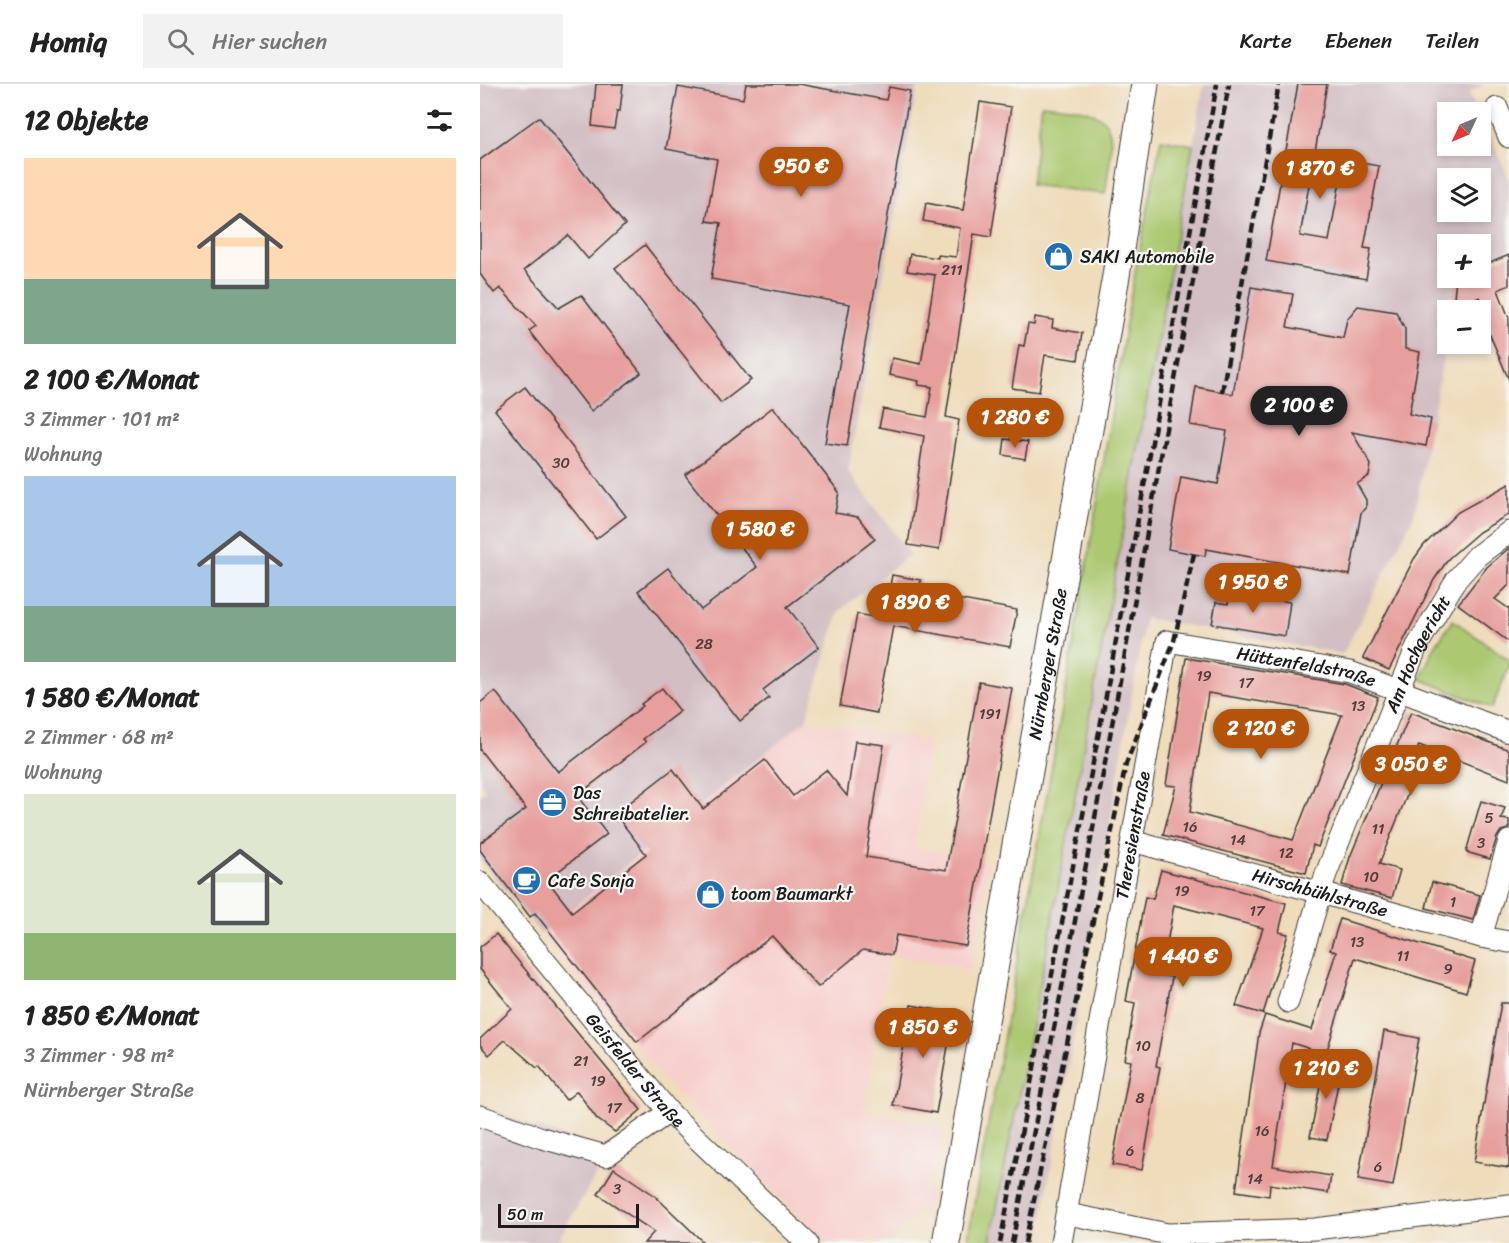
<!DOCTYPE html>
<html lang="de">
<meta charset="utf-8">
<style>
body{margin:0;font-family:Sriracha,sans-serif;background:#f2f2f2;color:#222;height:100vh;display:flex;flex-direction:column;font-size:22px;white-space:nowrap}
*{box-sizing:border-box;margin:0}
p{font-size:20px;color:#767676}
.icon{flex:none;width:33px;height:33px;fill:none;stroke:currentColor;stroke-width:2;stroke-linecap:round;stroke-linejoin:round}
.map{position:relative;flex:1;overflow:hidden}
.sheet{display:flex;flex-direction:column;background:#fff;width:480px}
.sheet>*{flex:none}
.needle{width:39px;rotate:226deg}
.buttons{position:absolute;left:957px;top:18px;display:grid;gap:12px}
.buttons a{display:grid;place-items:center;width:54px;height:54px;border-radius:0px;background:#fff;box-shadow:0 3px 9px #0003;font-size:30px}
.scale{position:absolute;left:18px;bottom:15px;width:141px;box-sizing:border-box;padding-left:6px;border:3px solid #1c1c1c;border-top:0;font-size:16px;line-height:21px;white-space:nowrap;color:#1c1c1c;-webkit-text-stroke:4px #f6f6f2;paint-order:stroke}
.price{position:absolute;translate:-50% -51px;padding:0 14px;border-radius:21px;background:#b45309;color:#fff;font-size:20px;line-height:39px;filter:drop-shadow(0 2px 3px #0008)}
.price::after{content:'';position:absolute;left:50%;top:36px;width:18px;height:14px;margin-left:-9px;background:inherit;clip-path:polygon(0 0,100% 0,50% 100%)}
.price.on{background:#222;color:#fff}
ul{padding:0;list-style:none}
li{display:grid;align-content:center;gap:12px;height:318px;padding:0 24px}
li span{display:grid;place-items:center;height:186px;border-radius:0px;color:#555}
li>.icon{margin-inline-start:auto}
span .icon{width:108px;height:108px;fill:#fffc;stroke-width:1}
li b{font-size:26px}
h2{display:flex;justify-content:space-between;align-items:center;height:72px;padding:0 24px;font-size:26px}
header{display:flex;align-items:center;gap:36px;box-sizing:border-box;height:84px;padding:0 30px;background:#fff;border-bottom:2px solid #e0e0e0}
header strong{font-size:28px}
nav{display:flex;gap:33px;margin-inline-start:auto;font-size:21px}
.search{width:420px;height:54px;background:#f2f2f2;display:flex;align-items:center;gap:15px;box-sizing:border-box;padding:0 21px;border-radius:0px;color:#767676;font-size:22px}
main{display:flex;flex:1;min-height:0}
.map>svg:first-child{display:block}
.built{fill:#f7d0cd}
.industrial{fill:#d2bec3;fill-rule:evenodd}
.green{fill:#acc86f;stroke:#647246;stroke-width:1.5}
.building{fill:#e79f9c;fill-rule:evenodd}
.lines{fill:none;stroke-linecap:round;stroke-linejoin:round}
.minor-casing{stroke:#3c3934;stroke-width:23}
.tertiary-casing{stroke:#3c3934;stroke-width:29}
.minor{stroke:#fff;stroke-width:21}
.tertiary{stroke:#fff;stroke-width:27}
.rail{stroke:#1c1c1c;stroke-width:4.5;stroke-dasharray:9 4.5;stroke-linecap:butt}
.labels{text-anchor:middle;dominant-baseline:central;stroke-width:4.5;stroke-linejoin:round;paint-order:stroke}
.number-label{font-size:15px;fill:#4f3d3c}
.poi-label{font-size:18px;fill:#1c1c1c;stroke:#f6f6f2;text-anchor:start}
.street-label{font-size:18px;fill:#1c1c1c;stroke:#f6f6f2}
</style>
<header>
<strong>Homiq</strong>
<div class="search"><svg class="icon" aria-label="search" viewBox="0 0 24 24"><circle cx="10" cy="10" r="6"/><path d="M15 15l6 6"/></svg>Hier suchen</div>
<nav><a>Karte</a><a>Ebenen</a><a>Teilen</a></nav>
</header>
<main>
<section class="sheet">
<h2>12 Objekte<svg class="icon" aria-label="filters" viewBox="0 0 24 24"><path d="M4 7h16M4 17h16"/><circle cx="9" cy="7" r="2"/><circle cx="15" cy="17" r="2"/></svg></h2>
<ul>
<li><span style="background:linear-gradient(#ffd9b3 65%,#7fa58c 0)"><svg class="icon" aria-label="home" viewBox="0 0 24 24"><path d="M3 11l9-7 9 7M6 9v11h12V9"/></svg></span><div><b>2 100 €/Monat</b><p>3 Zimmer · 101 m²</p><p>Wohnung</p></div></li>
<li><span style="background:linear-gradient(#a9c7e8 70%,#7fa58c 0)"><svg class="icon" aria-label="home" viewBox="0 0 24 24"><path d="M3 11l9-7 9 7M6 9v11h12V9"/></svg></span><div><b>1 580 €/Monat</b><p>2 Zimmer · 68 m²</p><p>Wohnung</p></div></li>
<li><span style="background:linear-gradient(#dfe7d0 75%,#8fb573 0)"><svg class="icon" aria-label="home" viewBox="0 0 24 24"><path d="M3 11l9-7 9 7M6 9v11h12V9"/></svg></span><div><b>1 850 €/Monat</b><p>3 Zimmer · 98 m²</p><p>Nürnberger Straße</p></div></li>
</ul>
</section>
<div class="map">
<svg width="1029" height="1159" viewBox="0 0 1029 1159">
<rect width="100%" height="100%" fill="#f6f6f2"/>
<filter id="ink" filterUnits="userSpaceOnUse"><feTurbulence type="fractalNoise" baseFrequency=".0167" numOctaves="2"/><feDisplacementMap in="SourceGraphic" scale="12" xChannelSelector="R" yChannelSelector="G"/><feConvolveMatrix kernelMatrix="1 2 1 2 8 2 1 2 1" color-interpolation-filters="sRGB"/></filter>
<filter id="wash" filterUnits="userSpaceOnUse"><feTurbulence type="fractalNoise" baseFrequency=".008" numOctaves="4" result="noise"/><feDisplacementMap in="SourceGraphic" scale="24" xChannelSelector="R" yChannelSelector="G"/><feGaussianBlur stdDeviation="1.35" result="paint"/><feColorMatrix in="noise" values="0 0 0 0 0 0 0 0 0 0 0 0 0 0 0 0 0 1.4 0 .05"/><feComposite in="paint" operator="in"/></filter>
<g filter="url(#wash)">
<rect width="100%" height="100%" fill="#efdcbb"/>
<!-- built -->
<path class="built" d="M326 636 449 657 435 763 508 779 492 885 408 871 384 1027 463 1045 456 1089 444 1102 454 1113 409 1159H399L392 1152 385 1159H345L189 1001 61 850Z"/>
<!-- industrial -->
<g class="industrial">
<path d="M0 0H438L368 387 430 470 359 527 326 636 61 850 0 775V712L6 707 0 698Z"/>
<path d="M724 0H1005L988 9 998 28H968V62H1000L1001 34 1029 94V166L1019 171 1001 167 1000 160H968V194H976L973 224 968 226 967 254 934 431 863 570 665 534 558 1159H510L568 860ZM968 94H1000V128H968Z"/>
<path d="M0 1023 129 1069 76 1159H0Z"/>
</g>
<!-- green -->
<g class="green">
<path d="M562 20C640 27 636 38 625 110L551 101Z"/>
<path d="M681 55 713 61 568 860 510 1159H487L600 524 650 215Z"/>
<path d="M973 536 1029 576V583L1012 624 940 595 955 562Z"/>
</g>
<g id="blocks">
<!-- building -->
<g class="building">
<path d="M116 0H143L140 27H137L134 45 112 42Z"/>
<path d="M266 0H318L406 16 409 3 430 7 367 362 345 359 370 220 231 195 241 139 226 137 237 75 186 65 198 3 263 15Z"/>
<path d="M818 0H847L820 152 849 157 864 76 899 82 884 164 891 165 886 195 786 177Z"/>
<path d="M500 18 531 23 511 153 494 150 466 333 479 336 459 466 428 461 444 352 399 343 403 325 447 333 452 303 438 301 439 297 409 291 412 274 441 280 455 191 427 187 430 170 458 174V171L476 173 480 144 443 137 446 119 483 126Z"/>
<path d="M59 33 145 141 108 175 88 151 44 186 79 224 101 211 161 289 111 327 49 247 56 242 20 204 14 209 0 190V76Z"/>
<path d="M165 161 271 296 241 319 135 184Z"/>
<path d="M1029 171V201L1018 206 1029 234V296L1010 251 1006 253 1000 240V213L973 224 976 194H1000V183Z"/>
<path d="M771 203 813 210 807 243 863 254 867 235 878 222 916 228 925 245V265L940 268 929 330 951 335 946 362 872 348 891 381 889 392 877 400 886 416V423L881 429 870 491 726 465 725 472 688 465 701 393 738 400 747 347 710 341 716 303 753 310Z"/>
<path d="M555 233 573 236 572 244 602 249 598 276 565 271 559 308 532 304 539 261 544 262 548 240 554 241Z"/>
<path d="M45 303 146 432 116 455 15 326Z"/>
<path d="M293 323 359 408 355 429 378 433 395 455 307 523 339 563 283 606 289 614 260 637 158 507 188 484 221 526 277 483 205 391Z"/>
<path d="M525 355 548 358 545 375 523 371Z"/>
<path d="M1029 400V430L999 448 969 474 954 496 909 586 883 574 934 475 944 461 978 428Z"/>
<path d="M1029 464V501L1015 515 1029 525V558L978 520 1007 483Z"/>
<path d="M412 491 441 496 439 508 537 526 530 563 413 542 397 629 360 622 377 530 404 535Z"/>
<path d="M750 508 810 518 805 552 732 540 736 518 748 520Z"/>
<path d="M706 574 865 600 898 613 838 763 833 761 826 789 683 751 696 702 686 701ZM728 609 862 631 813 756 710 728Z"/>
<path d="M499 598 532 604 486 862 416 851 412 871 383 866 338 903 292 852 157 958 55 829 50 833 0 766V759L46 725 0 666V619L15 607 78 688 163 622 161 620 182 604 200 627 163 655 166 658 97 712 127 750 67 796 92 828 166 770 135 730 193 685 223 725 285 676 313 712 346 686 367 712 375 657 404 661 386 773 466 786Z"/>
<path d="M931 628 1029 666V696L939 661 928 689 935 692 899 780 920 786 912 814 862 801 870 773Z"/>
<path d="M1001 717 1025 724 1021 735 1029 736V745L1021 747 1017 753 1010 775 986 768Z"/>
<path d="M681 786 806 819 799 848 808 850 783 930 756 922 783 844 694 821 681 891 692 893 676 982 680 983 662 1086 632 1081 651 977 645 976 655 919 646 917 665 813 673 815Z"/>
<path d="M952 798 1000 811 993 836 946 824Z"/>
<path d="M860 835 995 877 986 908 875 874 846 970 812 959 793 1082 851 1092 848 1109 790 1100 789 1112 756 1107 779 949 785 931 832 946 856 868 850 866Z"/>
<path d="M16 850 161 1026 135 1048 117 1035 97 1007 86 1016 59 982 57 984 25 956 9 971 0 961V955L32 925 0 885V863Z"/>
<path d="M1021 919H1029V1084L994 1078Z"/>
<path d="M431 921 474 929 456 1029 413 1021Z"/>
<path d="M904 947 939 954 913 1102 878 1096Z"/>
<path d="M845 976 862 979 847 1056 830 1053Z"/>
<path d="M134 1084 174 1111 224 1159H164L174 1148 118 1110Z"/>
</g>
</g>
</g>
<g filter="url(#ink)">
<use href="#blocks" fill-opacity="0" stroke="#3c3934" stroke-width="1.5"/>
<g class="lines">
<defs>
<g id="minor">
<path d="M1017 24 1029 53"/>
<path id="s1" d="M652 757 1001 853 1029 858"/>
<path id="s2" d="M0 798 189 1028 327 1159"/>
<path d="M1001 853 1029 757"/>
<path id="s3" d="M808 918 846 790 937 562 976 496 997 472 1029 448"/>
<path d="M0 1032 62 1054 126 1072 189 1028"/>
<path d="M588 1130 688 1150 835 1145 1029 1121"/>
<path id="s4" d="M581 1159 687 557 870 588 1029 648"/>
</g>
<g id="tertiary">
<path id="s5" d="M466 1159 636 192 665 0"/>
</g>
</defs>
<!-- minor casing -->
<use href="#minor" class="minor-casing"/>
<!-- tertiary casing -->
<use href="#tertiary" class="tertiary-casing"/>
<!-- minor -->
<use href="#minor" class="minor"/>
<!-- tertiary -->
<use href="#tertiary" class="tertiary"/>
<!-- rail -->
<g class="rail">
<path d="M742 308 799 0"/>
<path d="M520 1159 625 617 737 0"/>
<path d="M532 1159 612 750 749 0"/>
<path d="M545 1159 646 680 694 557 714 470"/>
</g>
</g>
</g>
<!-- icons -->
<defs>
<symbol id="shop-disc" viewBox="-11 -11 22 22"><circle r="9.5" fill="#1f6fb2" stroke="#f6f6f2"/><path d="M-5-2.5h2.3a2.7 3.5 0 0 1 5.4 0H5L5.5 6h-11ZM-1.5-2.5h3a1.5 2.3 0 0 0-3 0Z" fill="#fff"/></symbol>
<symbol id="office-disc" viewBox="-11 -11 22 22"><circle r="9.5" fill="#1f6fb2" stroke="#f6f6f2"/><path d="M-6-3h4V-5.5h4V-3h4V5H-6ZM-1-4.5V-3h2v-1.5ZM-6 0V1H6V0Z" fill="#fff"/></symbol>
<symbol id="cafe-disc" viewBox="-11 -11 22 22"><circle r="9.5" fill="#1f6fb2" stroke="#f6f6f2"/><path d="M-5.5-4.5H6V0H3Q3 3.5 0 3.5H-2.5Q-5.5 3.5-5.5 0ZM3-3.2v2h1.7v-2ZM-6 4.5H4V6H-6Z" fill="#fff"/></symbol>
</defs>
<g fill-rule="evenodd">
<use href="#shop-disc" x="562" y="156" width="33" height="33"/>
<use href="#office-disc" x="56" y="702" width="33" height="33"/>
<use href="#cafe-disc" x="30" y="780" width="33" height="33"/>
<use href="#shop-disc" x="214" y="794" width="33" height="33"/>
</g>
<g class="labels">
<!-- number labels -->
<g class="number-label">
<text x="472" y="186">211</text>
<text x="81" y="379">30</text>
<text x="224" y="560">28</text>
<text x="724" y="592">19</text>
<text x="766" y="599">17</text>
<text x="878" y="622">13</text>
<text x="510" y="630">191</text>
<text x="1009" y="734">5</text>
<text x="710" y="743">16</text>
<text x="898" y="745">11</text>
<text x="758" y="756">14</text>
<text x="1001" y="759">3</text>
<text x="806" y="769">12</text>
<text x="891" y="793">10</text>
<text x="702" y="807">19</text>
<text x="973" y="818">1</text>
<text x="777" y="827">17</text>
<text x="877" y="858">13</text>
<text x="923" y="872">11</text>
<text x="968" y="885">9</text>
<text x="663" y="962">10</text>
<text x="101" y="977">21</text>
<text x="118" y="997">19</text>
<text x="660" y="1014">8</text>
<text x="134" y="1024">17</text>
<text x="782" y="1047">16</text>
<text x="650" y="1067">6</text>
<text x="898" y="1083">6</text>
<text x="775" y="1095">14</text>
<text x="137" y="1105">3</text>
</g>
<!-- poi labels -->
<g class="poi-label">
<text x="600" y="173">SAKI Automobile</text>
<text x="93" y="709">Das<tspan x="93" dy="21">Schreibatelier.</tspan></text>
<text x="68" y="797">Cafe Sonja</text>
<text x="251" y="810">toom Baumarkt</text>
</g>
<!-- street labels -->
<g class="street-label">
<text stroke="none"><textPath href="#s3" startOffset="372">Am Hochgericht</textPath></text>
<text stroke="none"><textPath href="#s5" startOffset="588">Nürnberger Straße</textPath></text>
<text stroke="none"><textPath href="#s4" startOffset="753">Hüttenfeldstraße</textPath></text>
<text stroke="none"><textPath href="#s4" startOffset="414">Theresienstraße</textPath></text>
<text stroke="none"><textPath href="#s1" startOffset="195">Hirschbühlstraße</textPath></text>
<text stroke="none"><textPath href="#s2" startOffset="244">Geisfelder Straße</textPath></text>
</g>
</g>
</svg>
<div class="buttons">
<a><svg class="needle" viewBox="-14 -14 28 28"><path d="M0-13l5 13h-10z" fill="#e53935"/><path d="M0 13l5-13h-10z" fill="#767676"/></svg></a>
<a><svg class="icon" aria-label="layers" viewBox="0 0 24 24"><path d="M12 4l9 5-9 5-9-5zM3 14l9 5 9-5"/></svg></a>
<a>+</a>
<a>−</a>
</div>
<div class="scale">50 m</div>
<b class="price" style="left:321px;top:114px">950 €</b>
<b class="price" style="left:840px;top:116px">1 870 €</b>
<b class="price on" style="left:819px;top:353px">2 100 €</b>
<b class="price" style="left:535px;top:365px">1 280 €</b>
<b class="price" style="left:280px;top:477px">1 580 €</b>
<b class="price" style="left:773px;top:530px">1 950 €</b>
<b class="price" style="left:435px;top:550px">1 890 €</b>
<b class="price" style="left:781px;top:676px">2 120 €</b>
<b class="price" style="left:931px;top:712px">3 050 €</b>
<b class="price" style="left:703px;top:904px">1 440 €</b>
<b class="price" style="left:443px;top:975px">1 850 €</b>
<b class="price" style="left:846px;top:1016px">1 210 €</b>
</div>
</main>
